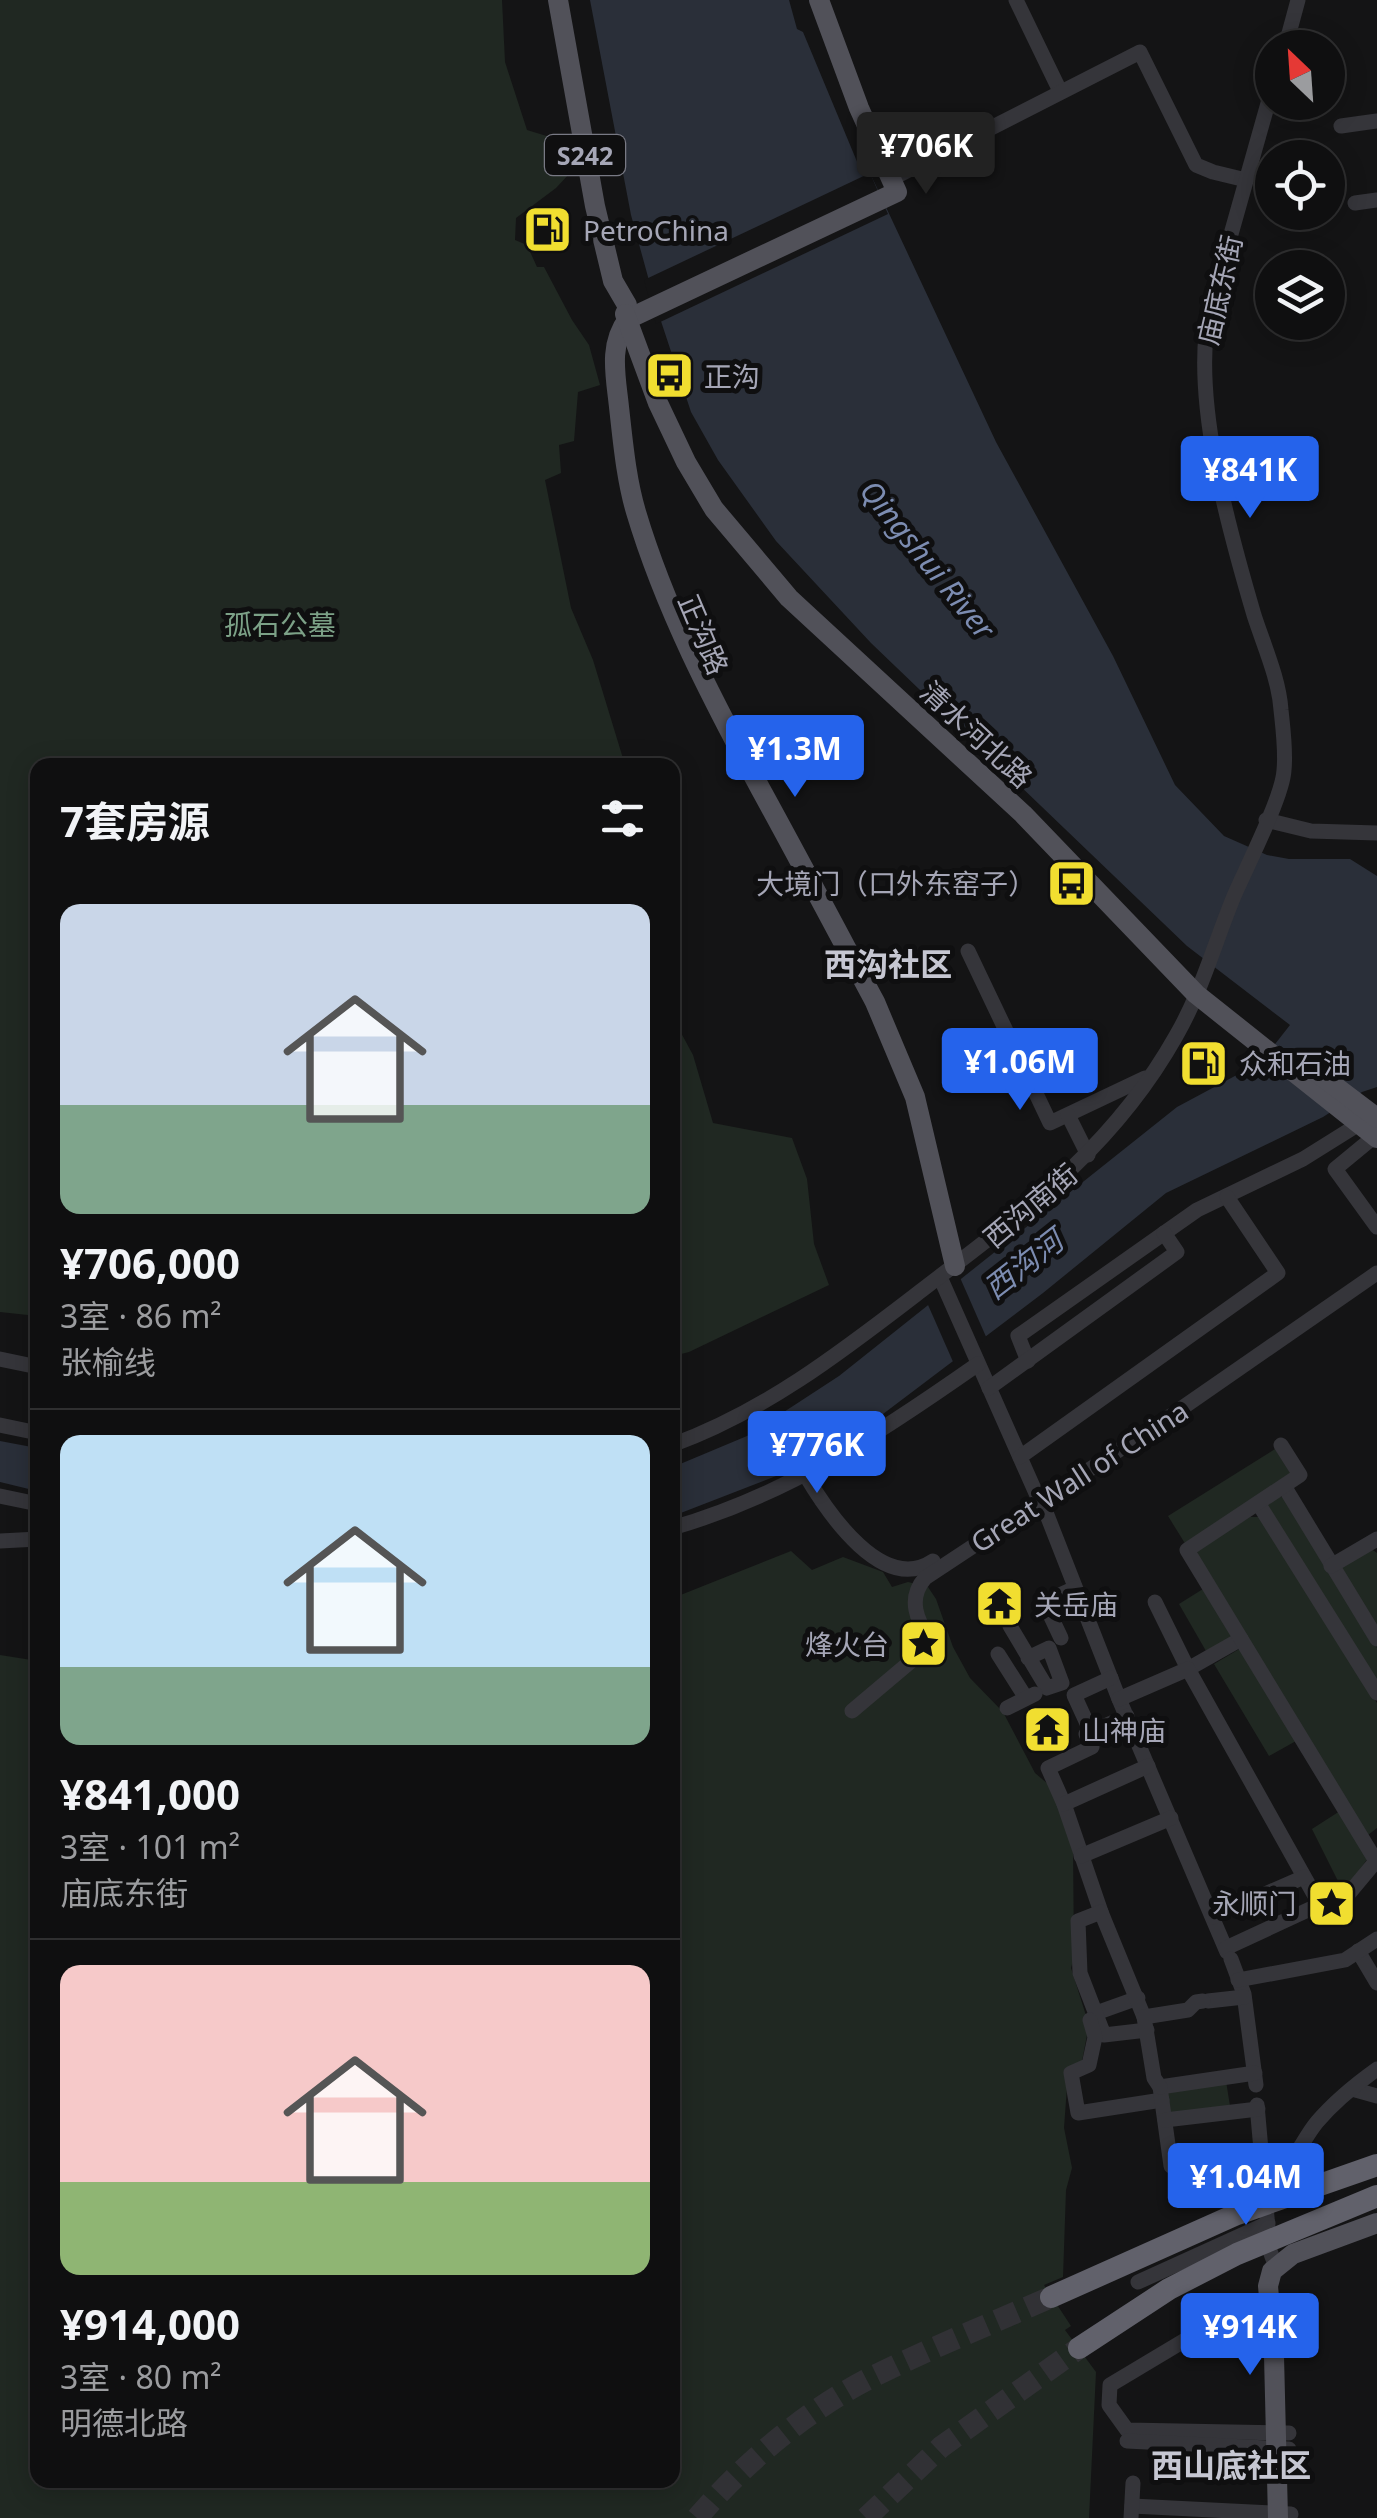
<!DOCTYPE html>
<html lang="zh">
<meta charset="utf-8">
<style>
body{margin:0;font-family:"Noto Sans","Noto Sans SC",sans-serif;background:#181819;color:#f1f3f6;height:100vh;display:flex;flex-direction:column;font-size:38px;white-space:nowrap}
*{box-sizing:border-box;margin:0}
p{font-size:32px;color:#9b9c9f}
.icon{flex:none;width:55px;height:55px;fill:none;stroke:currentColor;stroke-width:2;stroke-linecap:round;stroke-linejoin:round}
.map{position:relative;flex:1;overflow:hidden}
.drawer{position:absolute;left:30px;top:758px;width:650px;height:1730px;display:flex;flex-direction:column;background:#0f0f10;border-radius:20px;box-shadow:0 5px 25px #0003,0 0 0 2px #2f2f30}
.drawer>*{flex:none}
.needle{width:65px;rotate:335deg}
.tools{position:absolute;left:1255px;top:30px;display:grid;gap:20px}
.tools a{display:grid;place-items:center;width:90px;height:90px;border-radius:50%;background:#0f0f10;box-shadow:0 5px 25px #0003,0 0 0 2px #2f2f30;font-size:50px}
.price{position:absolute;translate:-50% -85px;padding:0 22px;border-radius:10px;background:#2563eb;color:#fff;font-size:32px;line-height:65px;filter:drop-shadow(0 2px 5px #0008)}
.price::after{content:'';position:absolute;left:50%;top:60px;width:30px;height:22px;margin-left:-15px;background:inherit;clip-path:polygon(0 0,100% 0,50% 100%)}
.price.current{background:#222;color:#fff}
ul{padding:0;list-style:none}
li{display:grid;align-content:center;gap:20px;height:530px;padding:0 30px}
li+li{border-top:2px solid #2f2f30}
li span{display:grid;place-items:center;height:310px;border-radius:20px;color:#555}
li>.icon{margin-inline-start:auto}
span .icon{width:180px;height:180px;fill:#fffc;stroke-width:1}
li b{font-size:42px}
h2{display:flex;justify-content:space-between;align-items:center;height:120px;padding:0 30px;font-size:42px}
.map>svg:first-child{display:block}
.green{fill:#202822}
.water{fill:#2a2f39}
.pier{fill:#141415}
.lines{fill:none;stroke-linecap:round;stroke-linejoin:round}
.highway-tunnel{stroke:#313135;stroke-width:22;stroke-dasharray:22 11;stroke-linecap:butt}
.minor{stroke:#35353a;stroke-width:15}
.major{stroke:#515159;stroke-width:20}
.highway{stroke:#61616b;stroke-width:22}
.labels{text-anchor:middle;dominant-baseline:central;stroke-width:10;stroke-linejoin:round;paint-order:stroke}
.shield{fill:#0f0f10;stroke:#787984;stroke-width:2.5}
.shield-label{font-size:25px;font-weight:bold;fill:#a5a6b6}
.poi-label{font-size:28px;fill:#a5a6b6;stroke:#0f0f10;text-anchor:start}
.street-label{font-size:28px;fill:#a5a6b6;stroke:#0f0f10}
.park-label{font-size:28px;fill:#7ca187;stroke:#0f0f10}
.water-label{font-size:30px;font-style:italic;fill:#7c8cb1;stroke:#0f0f10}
.quarter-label{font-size:32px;font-weight:bold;fill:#c6c7d2;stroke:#0f0f10}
</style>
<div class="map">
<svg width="1377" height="2518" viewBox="0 0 1377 2518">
<rect width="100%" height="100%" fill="#141415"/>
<!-- green -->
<g class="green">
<path d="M0 0H502L505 62 527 130 563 141 570 173 556 188 516 218 515 240 527 245 537 267H544L572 320 589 345 600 385 578 392 574 441 559 445 561 473 545 480 571 608 593 660 625 765H38L37 1316 0 1312Z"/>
<path d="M673 1018 693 1055 713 1123 792 1138 807 1179 814 1244 829 1285 689 1352 673 1356Z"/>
<path d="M1275 1449 1292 1476 1186 1545 1168 1516Z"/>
<path d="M1276 1497H1283L1377 1648V1686L1266 1509 1267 1503Z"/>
<path d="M1250 1517H1259L1377 1703V1828L1368 1835 1198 1558 1197 1550Z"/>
<path d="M1370 1548 1377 1553V1630L1340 1573 1341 1564Z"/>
<path d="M791 1551 812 1570 843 1557 883 1572 892 1587 908 1582 928 1587 936 1599 953 1647 970 1678 1003 1712 1035 1773 1055 1790 1073 1847 1074 1957 1071 1968 1089 2025 1081 2066 1068 2073 1064 2128 1072 2168 1066 2190 1063 2277 1044 2285 1071 2326 1065 2330 1096 2372 1089 2518H0V1655L38 1661V2480H672L673 1598Z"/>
<path d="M1203 1589 1233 1637 1206 1651 1179 1604Z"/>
<path d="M1241 1648 1296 1741 1269 1756 1214 1664Z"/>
<path d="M1340 1811 1368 1858 1350 1883 1341 1887 1312 1829Z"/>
<path d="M1226 2081 1230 2106 1168 2115 1164 2089Z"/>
</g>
<!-- water -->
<g class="water">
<path d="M590 0H789L797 29 803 32 863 176 870 173 996 442 1113 656 1175 785 1224 836 1267 855 1289 859H1350L1377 876V1087L1362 1092 1323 1117 1166 1193 1043 1293 842 1445 812 1462 673 1516V1467L747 1436 839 1376 1177 1107 1261 1062 1290 1025 1187 946 871 643 776 541 718 460 691 412 656 306 631 215Z"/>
<path d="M0 1441 37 1448V1491L0 1482Z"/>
</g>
<!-- pier -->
<g class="pier">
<path d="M870 173 888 214 656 324 644 280Z"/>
<path d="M958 1273 987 1339 954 1364 925 1298Z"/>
</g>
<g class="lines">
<!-- highway-tunnel -->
<g class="highway-tunnel">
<path d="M697 2518C745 2462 809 2408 876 2375 933 2347 993 2323 1051 2297"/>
<path d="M866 2518 941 2447 1079 2348"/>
</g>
<!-- minor -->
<g class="minor">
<path d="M1016 0 1060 91"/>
<path d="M1285 48 1298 0"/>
<path d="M1341 126 1377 121"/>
<path d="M891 179 1140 52 1196 165 1213 172 1246 180"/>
<path d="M1355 203 1377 200"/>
<path d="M1266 820 1311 831 1377 833"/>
<path d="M968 951 1050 1123 1145 1078"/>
<path d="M1068 1115 1088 1155"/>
<path d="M1375 1136 1335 1169 1377 1227"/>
<path d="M940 1277 1039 1500"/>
<path d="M0 1359 38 1367"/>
<path d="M1028 1361 1018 1336 1197 1210 1303 1159 1359 1124"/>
<path d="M989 1388 1177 1252 1164 1233"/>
<path d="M0 1425 38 1433"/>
<path d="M672 1445C766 1411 844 1350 922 1290 1022 1213 1112 1150 1176 1036 1201 993 1215 942 1234 896 1246 868 1283 796 1284 770 1286 751 1283 729 1281 710 1279 679 1264 646 1254 615 1229 530 1189 391 1211 305L1272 89"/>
<path d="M1020 1457 1278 1273 1227 1197"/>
<path d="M806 1476C828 1513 883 1595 933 1561"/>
<path d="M1284 1486 1377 1639"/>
<path d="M0 1496 38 1504"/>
<path d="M1258 1503 1377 1693"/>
<path d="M1047 1515 1119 1699 1227 1952"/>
<path d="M672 1528C788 1495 881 1432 978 1364"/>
<path d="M0 1541 38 1539"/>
<path d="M1331 1566 1377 1539"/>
<path d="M1155 1602 1188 1669 1241 1639"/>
<path d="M1010 1626 1047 1688 1062 1683 1049 1648 1028 1658"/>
<path d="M1061 1638 1044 1602 1075 1588"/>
<path d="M998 1654 1026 1698"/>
<path d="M1111 1678 1074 1695 1091 1732 1127 1716"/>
<path d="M1119 1699 1188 1669 1320 1905"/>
<path d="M1007 1708 1035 1694"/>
<path d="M852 1711 916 1657 930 1641C917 1620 907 1599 925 1578L1172 1415 1377 1273"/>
<path d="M1091 1732 1086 1734 1092 1747 1048 1768 1064 1804 1101 1912"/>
<path d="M1064 1804 1148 1766"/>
<path d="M1081 1856 1171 1818"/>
<path d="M1213 1917 1304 1877"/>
<path d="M1226 1948 1323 1903 1346 1897 1376 1861 1187 1550 1300 1475 1281 1445"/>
<path d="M1358 1951 1377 1983"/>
<path d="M1231 1959 1244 1994 1256 2085"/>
<path d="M1238 1980 1345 1960 1377 1939"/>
<path d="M1208 2001 1244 1997"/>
<path d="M1096 2013 1138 1998"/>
<path d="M1144 2017 1101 1912 1078 1921 1080 1973 1104 2035 1147 2030"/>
<path d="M1090 2020 1095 2037 1089 2065 1071 2073 1078 2113 1162 2100"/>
<path d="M1255 2073 1160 2087 1171 2166 1262 2153"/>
<path d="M1160 2087 1154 2078 1144 2017 1188 2010 1196 2002 1203 2001"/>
<path d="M1352 2089 1377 2096"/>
<path d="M1257 2105 1270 2251 1276 2267"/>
<path d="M1165 2120 1258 2109"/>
<path d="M1264 2176C1297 2167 1298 2145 1317 2122 1334 2102 1356 2084 1377 2069"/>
<path d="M1138 2282 1268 2223"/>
<path d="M1280 2304 1232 2312 1110 2385 1109 2405 1127 2430 1289 2433"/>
<path d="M1127 2441 1289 2449"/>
<path d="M1132 2506 1291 2514"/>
<path d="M1131 2518 1133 2483"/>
</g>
<!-- major -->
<g class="major">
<path d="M558 0 595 206 613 281 627 305"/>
<path d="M819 0 859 108 897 192 628 319C608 345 616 377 619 407 623 442 626 478 636 512 665 609 712 699 760 788 799 859 837 931 875 1002L915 1097 955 1266"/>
<path d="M625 314 658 403 686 462 714 509 789 598 1023 814 1196 994 1377 1138"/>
<path d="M1299 1059 1377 1118"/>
<path d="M1278 2518 1274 2356 1268 2286 1272 2271 1293 2254 1377 2223"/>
</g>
<!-- highway -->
<g class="highway">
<path d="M1051 2297 1237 2214 1377 2165"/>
<path d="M1079 2348 1169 2289 1237 2254 1377 2196"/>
</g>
</g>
<!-- icons -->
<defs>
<symbol id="fuel-square" viewBox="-11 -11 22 22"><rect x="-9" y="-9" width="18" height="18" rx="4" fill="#f1de30" stroke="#0f0f10"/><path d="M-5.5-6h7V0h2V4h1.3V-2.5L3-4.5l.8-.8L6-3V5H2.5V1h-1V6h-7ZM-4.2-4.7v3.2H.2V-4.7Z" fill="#111"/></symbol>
<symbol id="bus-square" viewBox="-11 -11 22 22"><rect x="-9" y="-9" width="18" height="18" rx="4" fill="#f1de30" stroke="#0f0f10"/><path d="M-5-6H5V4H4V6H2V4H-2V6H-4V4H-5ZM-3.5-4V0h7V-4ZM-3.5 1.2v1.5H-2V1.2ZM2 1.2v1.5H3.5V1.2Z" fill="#111"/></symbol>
<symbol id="temple-square" viewBox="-11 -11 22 22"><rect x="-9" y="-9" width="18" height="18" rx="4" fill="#f1de30" stroke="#0f0f10"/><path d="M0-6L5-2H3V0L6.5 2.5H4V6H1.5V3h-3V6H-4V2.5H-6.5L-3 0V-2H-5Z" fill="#111"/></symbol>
<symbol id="sight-square" viewBox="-11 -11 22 22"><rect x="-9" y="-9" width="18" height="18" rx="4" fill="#f1de30" stroke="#0f0f10"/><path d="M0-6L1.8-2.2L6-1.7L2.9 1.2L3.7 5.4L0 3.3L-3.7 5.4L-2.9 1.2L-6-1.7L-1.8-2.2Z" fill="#111"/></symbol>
</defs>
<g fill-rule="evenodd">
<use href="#fuel-square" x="520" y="202" width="55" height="55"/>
<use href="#bus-square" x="642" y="348" width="55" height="55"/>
<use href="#bus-square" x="1044" y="856" width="55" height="55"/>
<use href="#fuel-square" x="1176" y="1036" width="55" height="55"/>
<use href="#temple-square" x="972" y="1576" width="55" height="55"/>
<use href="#sight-square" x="896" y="1616" width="55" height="55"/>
<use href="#temple-square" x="1020" y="1702" width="55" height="55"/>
<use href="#sight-square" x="1304" y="1876" width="55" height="55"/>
</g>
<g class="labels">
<!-- shield labels -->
<rect class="shield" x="545" y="135" width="80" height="40" rx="8"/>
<g class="shield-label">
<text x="585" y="155">S242</text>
</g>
<!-- poi labels -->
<g class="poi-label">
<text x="583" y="230">PetroChina</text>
<text x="704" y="376">正沟</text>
<text x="1036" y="883" text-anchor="end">大境门（口外东窑子）</text>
<text x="1239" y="1063">众和石油</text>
<text x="1034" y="1604">关岳庙</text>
<text x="889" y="1644" text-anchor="end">烽火台</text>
<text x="1082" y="1730">山神庙</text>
<text x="1296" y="1903" text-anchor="end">永顺门</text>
</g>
<!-- street labels -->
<g class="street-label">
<text transform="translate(1219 290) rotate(-77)">庙底东街</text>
<text transform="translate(704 634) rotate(67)">正沟路</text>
<text transform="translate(977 734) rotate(43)">清水河北路</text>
<text transform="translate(1030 1205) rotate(-40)">西沟南街</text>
<text transform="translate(1079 1476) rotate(-33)">Great Wall of China</text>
</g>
<!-- park labels -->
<g class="park-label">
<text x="280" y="624">孤石公墓</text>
</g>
<!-- water labels -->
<g class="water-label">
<text transform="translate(928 559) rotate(51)">Qingshui River</text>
<text transform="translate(1023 1264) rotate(-38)">西沟河</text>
</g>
<!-- quarter labels -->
<g class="quarter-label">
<text x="888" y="963">西沟社区</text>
<text x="1231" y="2464">西山底社区</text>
</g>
</g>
</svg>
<div class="tools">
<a><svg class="needle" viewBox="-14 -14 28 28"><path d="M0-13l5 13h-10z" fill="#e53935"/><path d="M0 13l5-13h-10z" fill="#9b9c9f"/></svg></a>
<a><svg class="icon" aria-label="locate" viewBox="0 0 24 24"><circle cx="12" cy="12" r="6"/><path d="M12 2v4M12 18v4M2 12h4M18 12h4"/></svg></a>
<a><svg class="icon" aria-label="layers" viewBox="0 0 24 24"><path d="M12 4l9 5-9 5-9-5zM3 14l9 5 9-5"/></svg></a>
</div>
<b class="price current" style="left:926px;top:197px">¥706K</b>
<b class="price" style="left:1250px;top:521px">¥841K</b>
<b class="price" style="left:795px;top:800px">¥1.3M</b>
<b class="price" style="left:1020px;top:1113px">¥1.06M</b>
<b class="price" style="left:817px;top:1496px">¥776K</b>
<b class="price" style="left:1246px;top:2228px">¥1.04M</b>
<b class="price" style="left:1250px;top:2378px">¥914K</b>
<section class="drawer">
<h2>7套房源<svg class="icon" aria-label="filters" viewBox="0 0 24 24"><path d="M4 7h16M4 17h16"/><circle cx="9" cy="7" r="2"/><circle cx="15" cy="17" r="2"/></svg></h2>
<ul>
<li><span style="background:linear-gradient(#c9d6e8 65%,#7fa58c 0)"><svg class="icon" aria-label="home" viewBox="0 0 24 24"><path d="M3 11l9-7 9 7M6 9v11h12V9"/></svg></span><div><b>¥706,000</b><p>3室 · 86 m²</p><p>张榆线</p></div></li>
<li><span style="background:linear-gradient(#bfe0f5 75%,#7fa58c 0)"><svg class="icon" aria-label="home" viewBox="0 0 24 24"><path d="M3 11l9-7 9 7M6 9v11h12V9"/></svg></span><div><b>¥841,000</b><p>3室 · 101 m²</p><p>庙底东街</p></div></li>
<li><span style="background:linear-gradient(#f6c9c9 70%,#8fb573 0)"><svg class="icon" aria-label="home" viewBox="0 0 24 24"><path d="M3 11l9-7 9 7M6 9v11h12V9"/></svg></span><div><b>¥914,000</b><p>3室 · 80 m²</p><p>明德北路</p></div></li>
</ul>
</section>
</div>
